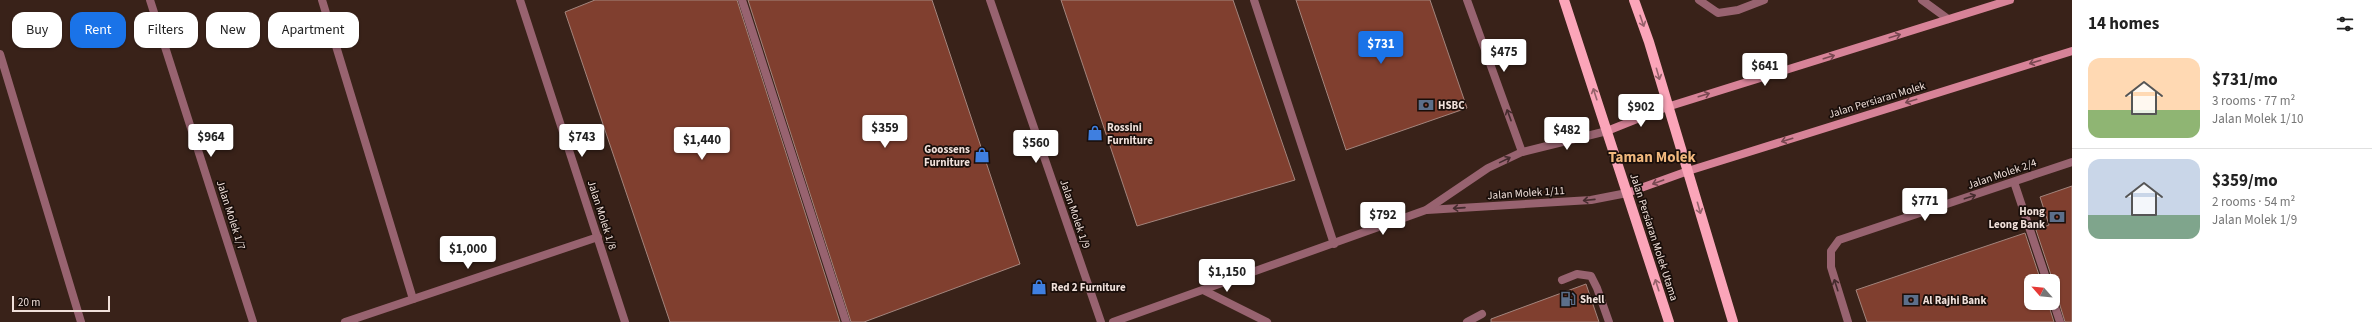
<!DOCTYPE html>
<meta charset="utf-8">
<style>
body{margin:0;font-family:"Source Sans 3",sans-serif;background:#f6f6f6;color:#222;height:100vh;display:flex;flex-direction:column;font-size:15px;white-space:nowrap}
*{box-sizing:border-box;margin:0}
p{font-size:13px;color:#767676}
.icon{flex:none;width:22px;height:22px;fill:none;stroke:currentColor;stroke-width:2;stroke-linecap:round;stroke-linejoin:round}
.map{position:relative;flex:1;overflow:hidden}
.side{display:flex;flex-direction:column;background:#fff;width:300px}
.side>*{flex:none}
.guide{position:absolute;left:12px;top:12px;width:380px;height:36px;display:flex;gap:8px}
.needle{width:26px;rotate:297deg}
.tools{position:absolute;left:2024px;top:274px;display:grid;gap:8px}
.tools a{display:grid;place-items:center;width:36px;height:36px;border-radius:8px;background:#fff;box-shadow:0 1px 3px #0004;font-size:20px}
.scale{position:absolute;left:12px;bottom:10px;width:98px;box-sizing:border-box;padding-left:4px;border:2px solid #f0e0da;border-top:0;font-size:11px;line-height:14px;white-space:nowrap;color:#f0e0da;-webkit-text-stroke:3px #190e0a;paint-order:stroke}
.price{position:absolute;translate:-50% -34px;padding:0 9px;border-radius:4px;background:#fff;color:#222;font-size:13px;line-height:26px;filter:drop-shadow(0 1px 2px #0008)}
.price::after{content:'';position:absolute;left:50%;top:24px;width:12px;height:9px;margin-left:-6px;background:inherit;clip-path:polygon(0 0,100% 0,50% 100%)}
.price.current{background:#1a73e8;color:#fff}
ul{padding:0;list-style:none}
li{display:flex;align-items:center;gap:12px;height:100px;padding:0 16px}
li+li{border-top:1px solid #e0e0e0}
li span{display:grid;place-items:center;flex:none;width:112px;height:80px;border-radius:12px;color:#555}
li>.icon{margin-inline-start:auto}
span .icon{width:48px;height:48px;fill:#fffc;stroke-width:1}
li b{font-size:17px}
h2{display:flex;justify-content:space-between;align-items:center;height:48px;padding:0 16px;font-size:17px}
.pill{padding:0 14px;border-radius:12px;background:#fff;box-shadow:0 1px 3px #0004;font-size:14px;line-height:36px}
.pill.current{background:#1a73e8;color:#fff}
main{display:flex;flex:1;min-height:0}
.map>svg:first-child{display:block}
.building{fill:#803f2f;stroke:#a3857d}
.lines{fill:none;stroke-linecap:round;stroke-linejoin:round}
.lane{stroke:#986370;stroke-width:8}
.street{stroke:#986370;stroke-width:8}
.secondary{stroke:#d78398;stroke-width:8}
.primary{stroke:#fba5b9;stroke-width:10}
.oneway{stroke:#95616a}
.oneway2{stroke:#784851}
.oneway3{stroke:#452c2e}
.labels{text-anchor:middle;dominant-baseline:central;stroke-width:3.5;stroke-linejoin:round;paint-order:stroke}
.street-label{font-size:11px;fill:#f0e0da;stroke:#190e0a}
.poi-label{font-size:11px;font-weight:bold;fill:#f0e0da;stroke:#190e0a;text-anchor:start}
.district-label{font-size:15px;font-weight:bold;fill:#f1b87d;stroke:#190e0a}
</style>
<main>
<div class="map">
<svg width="2072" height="322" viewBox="0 0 2072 322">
<rect width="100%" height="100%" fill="#392219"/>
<!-- building -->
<g class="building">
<path d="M595 0H737L840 322H670L565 12Z"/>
<path d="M748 0H932L1020 264 864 322H851Z"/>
<path d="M1061 0H1233L1295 180 1137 226Z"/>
<path d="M1296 0H1430L1467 108 1346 150Z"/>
<path d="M2072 186V322H2065L2058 299 2053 296V281L2036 230 2049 225 2040 197Z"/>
<path d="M2025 233 2041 281H2031V303H2048L2054 322H1867L1856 290Z"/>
<path d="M1586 284 1599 322H1491V319Z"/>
</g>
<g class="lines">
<!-- lane -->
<g class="lane">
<path d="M322 0 413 299"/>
<path d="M742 0 846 322"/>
<path d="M1254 0 1334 244"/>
<path d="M1699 0 1718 13 1738 10 1764 0"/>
<path d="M1922 0 1948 19"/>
<path d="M0 54 81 322"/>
<path d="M2014 182 2047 281"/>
<path d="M1562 280 1577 274 1591 276 1597 288 1609 322"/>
<path d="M1205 291 1267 322"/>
<path d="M2053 301 2060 322"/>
<path d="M1467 322 1482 314"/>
</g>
<!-- street -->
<g class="street">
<path d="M150 0 253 322"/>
<path d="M520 0 625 322"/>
<path d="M990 0 1101 322"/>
<path d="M1467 0 1522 152"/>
<path d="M1427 210 1591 200 1627 193"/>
<path d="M345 322 598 237"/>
<path d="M1113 322 1426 210 1488 168 1522 152 1607 131"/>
<path d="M1848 322 1831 267V251L1839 240 2072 162"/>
</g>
<!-- secondary -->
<g class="secondary">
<path d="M1607 131 1667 107 2010 0"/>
<path d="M1627 193 1688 171 2072 51"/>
</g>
<!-- primary -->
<g class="primary">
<path d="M1564 0 1669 322"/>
<path d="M1634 0 1649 42 1733 322"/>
</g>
</g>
<!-- one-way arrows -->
<defs><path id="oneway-shaft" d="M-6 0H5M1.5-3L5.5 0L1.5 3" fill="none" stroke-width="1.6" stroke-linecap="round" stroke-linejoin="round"/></defs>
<g class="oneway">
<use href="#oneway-shaft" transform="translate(1642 21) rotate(71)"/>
<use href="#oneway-shaft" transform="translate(1658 74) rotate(74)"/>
<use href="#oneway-shaft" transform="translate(1595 94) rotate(-108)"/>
<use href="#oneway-shaft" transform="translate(1699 208) rotate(74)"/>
<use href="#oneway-shaft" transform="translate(1657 285) rotate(-108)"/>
</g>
<g class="oneway2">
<use href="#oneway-shaft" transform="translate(1895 36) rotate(-17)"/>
<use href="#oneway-shaft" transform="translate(1829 57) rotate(-17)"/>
<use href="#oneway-shaft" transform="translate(2035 62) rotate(163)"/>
<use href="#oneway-shaft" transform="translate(1704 95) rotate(-17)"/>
<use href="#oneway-shaft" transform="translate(1911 101) rotate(163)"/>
<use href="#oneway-shaft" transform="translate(1787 140) rotate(163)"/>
<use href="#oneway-shaft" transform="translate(1658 182) rotate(160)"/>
</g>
<g class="oneway3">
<use href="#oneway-shaft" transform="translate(1509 115) rotate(-110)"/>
<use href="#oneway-shaft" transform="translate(1505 160) rotate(-26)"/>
<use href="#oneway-shaft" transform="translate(1970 197) rotate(-18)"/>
<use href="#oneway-shaft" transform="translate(1589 200) rotate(174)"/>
<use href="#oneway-shaft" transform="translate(1459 208) rotate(176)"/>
<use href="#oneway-shaft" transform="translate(1836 285) rotate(-108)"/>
</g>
<!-- icons -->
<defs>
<symbol id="bank-bare" viewBox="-9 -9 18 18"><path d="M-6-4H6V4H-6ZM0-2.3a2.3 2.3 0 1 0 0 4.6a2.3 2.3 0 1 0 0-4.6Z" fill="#5c6f8a" stroke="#190e0a" stroke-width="2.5" paint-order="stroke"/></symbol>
<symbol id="shop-bare" viewBox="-9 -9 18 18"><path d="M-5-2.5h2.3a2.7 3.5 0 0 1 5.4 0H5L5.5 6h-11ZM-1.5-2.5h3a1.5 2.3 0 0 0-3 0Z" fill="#3f7fe0" stroke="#190e0a" stroke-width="2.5" paint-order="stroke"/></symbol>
<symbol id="fuel-bare" viewBox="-9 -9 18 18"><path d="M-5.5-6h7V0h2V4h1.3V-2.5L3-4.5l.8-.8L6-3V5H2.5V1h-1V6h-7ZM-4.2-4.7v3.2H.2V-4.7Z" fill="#5c6f8a" stroke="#190e0a" stroke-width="2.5" paint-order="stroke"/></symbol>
</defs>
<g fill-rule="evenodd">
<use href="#bank-bare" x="1415" y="94" width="22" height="22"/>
<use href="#shop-bare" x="1084" y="122" width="22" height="22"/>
<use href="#shop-bare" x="971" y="144" width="22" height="22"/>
<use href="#bank-bare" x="2046" y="206" width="22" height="22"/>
<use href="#shop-bare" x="1028" y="276" width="22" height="22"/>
<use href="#fuel-bare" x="1557" y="288" width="22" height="22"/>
<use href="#bank-bare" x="1900" y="289" width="22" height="22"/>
</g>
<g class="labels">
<!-- street labels -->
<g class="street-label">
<text transform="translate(1877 100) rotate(-17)">Jalan Persiaran Molek</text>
<text transform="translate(2002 174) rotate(-19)">Jalan Molek 2/4</text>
<text transform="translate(1526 193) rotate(-4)">Jalan Molek 1/11</text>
<text transform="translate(1075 214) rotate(71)">Jalan Molek 1/9</text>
<text transform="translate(231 215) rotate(72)">Jalan Molek 1/7</text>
<text transform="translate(602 215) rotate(72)">Jalan Molek 1/8</text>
<text transform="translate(1654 237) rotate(72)">Jalan Persiaran Molek Utama</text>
</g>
<!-- poi labels -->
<g class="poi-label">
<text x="1438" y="105">HSBC</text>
<text x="1107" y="127">Rossini<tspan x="1107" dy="13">Furniture</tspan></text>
<text x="970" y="149" text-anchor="end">Goossens<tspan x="970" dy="13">Furniture</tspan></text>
<text x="2045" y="211" text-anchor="end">Hong<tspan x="2045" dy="13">Leong Bank</tspan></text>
<text x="1051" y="287">Red 2 Furniture</text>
<text x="1580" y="299">Shell</text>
<text x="1923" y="300">Al Rajhi Bank</text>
</g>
<!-- district labels -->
<g class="district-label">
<text x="1652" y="157">Taman Molek</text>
</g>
</g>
</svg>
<div class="tools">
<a><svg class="needle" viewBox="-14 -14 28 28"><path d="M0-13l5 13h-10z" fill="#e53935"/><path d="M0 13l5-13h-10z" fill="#767676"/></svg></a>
</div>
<div class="scale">20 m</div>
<b class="price current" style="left:1381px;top:65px">$731</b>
<b class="price" style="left:1504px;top:73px">$475</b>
<b class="price" style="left:1765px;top:87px">$641</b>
<b class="price" style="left:1641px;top:128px">$902</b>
<b class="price" style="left:885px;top:149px">$359</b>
<b class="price" style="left:1567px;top:151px">$482</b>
<b class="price" style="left:211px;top:158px">$964</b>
<b class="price" style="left:582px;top:158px">$743</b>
<b class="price" style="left:702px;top:161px">$1,440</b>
<b class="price" style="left:1036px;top:164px">$560</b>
<b class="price" style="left:1925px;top:222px">$771</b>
<b class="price" style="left:1383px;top:236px">$792</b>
<b class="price" style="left:468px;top:270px">$1,000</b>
<b class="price" style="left:1227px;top:293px">$1,150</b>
<div class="guide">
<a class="pill">Buy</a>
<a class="pill current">Rent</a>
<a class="pill">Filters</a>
<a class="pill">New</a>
<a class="pill">Apartment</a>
</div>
</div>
<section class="side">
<h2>14 homes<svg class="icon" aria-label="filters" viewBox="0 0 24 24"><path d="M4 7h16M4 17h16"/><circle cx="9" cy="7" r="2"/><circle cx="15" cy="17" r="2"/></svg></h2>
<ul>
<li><span style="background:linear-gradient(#ffd9b3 65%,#8fb573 0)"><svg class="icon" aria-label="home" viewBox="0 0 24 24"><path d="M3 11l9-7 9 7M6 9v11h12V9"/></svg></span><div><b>$731/mo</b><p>3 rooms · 77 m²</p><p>Jalan Molek 1/10</p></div></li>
<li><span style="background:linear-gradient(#c9d6e8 70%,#7fa58c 0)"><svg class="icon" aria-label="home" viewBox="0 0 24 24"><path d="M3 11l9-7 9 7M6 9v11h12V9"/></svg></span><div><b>$359/mo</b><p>2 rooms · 54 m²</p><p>Jalan Molek 1/9</p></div></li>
</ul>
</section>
</main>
